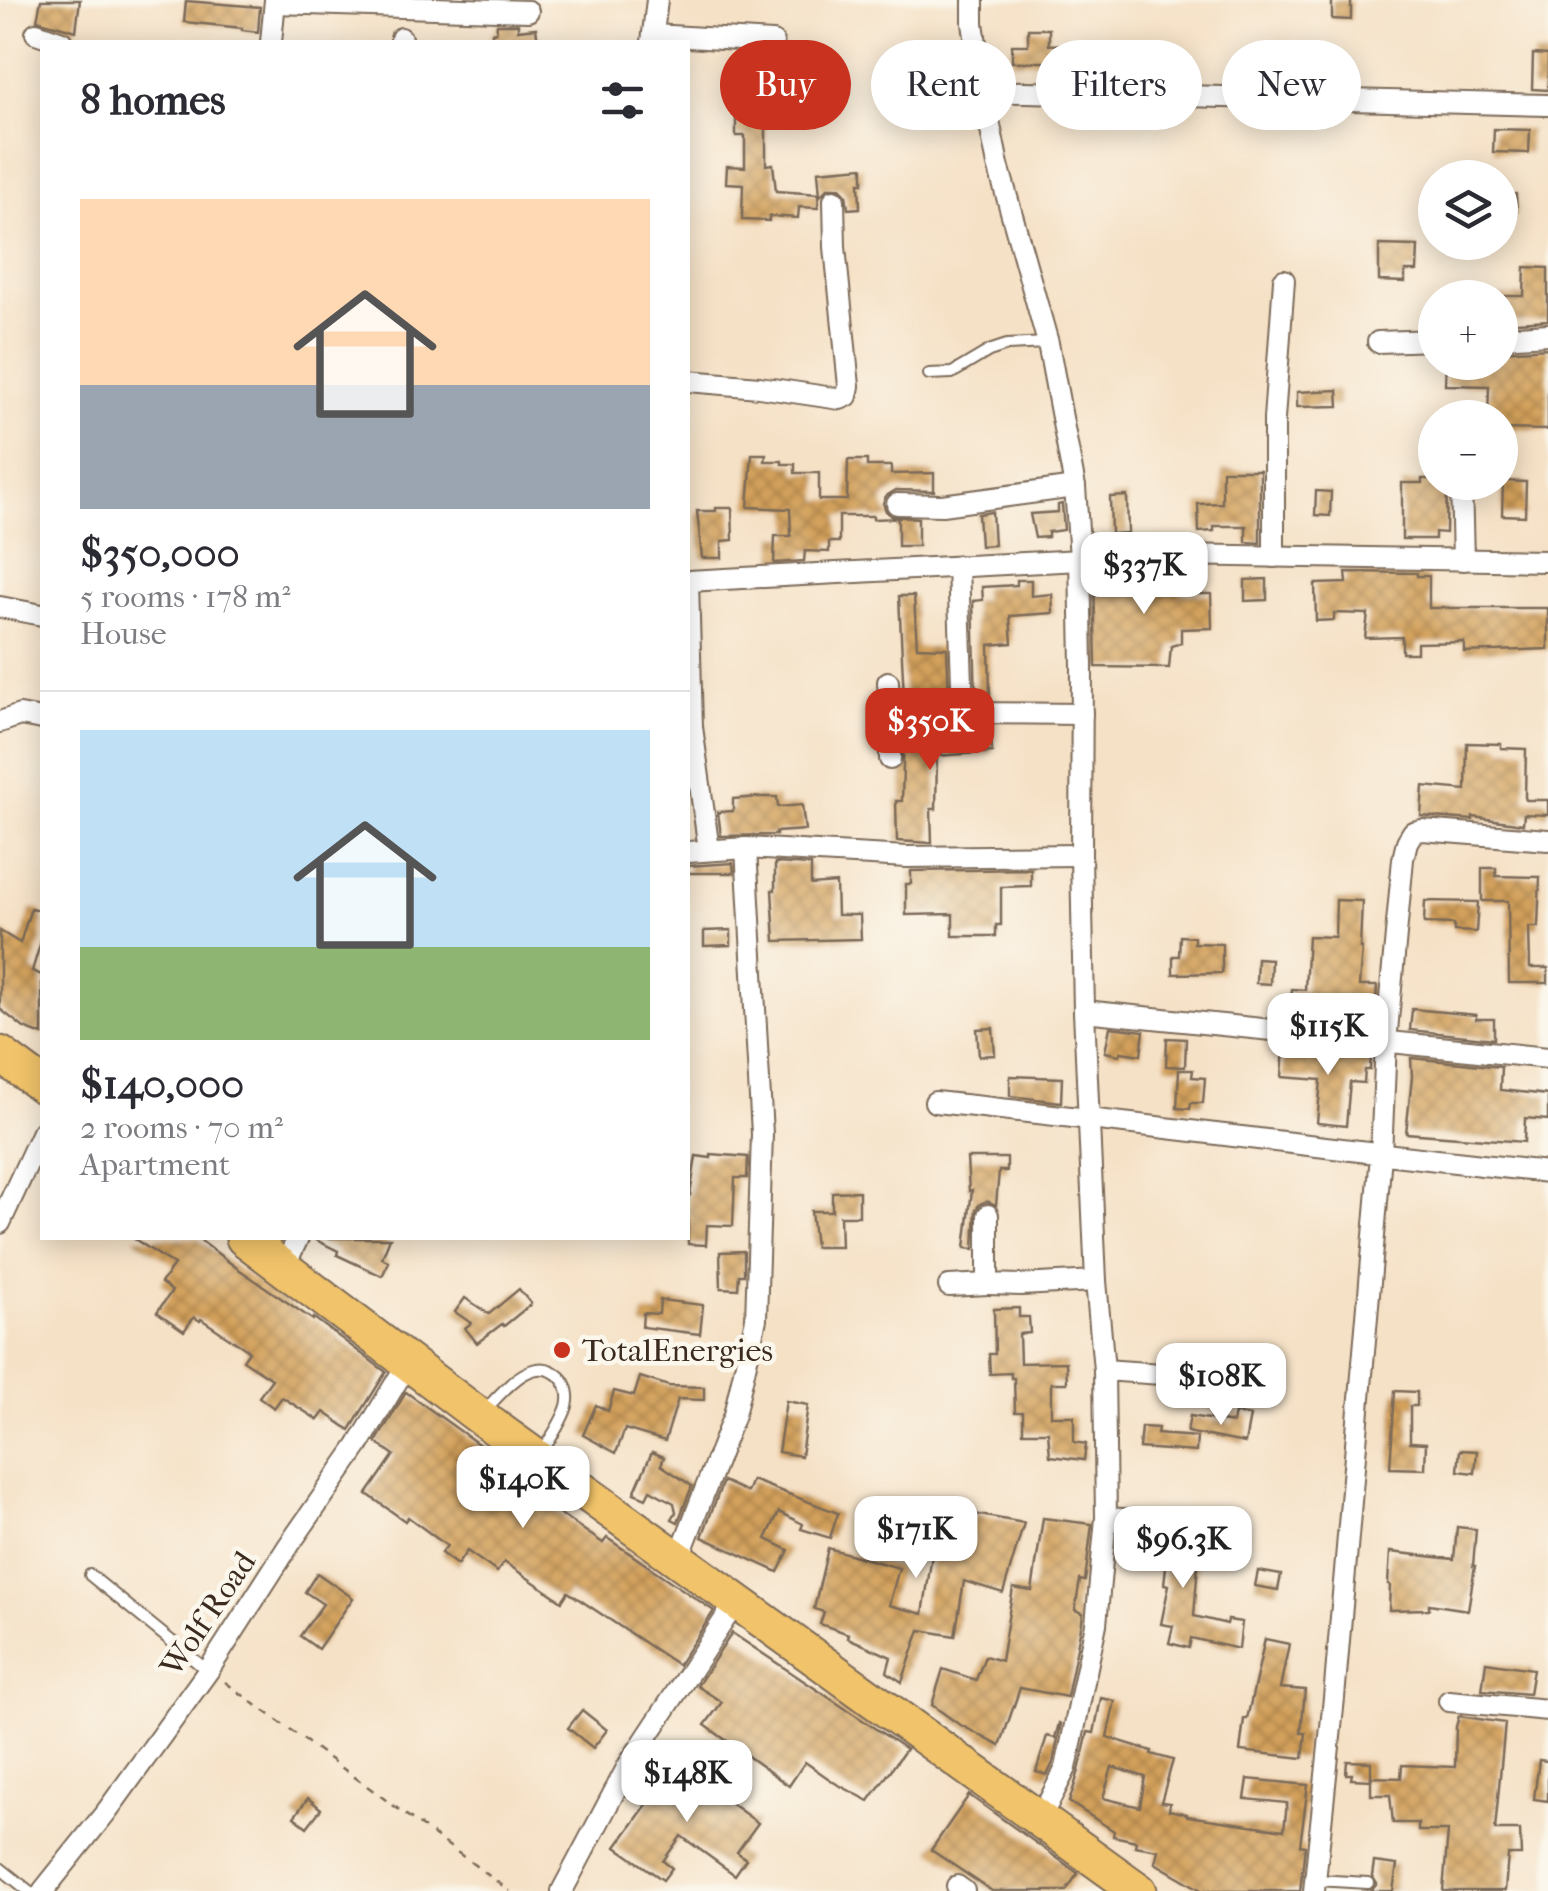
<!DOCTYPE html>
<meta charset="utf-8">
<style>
body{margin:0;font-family:"IM FELL French Canon",serif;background:#f7f7f7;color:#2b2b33;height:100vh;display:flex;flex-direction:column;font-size:38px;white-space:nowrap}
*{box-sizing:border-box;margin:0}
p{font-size:32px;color:#7c7c81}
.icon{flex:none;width:55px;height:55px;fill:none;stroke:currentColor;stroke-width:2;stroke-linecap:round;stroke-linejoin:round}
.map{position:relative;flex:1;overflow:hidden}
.panel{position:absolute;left:40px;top:40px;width:650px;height:1200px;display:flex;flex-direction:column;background:#fff;border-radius:0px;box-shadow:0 5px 25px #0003}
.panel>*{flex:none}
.guide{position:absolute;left:720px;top:40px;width:678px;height:90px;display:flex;gap:20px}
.buttons{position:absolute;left:1418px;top:160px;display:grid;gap:20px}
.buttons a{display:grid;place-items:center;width:100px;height:100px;border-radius:50%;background:#fff;box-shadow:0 5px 25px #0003;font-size:50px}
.price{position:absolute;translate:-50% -85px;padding:0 22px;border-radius:20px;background:#fff;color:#222;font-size:32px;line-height:65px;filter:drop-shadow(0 2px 5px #0008)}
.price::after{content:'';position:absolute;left:50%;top:60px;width:30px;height:22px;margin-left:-15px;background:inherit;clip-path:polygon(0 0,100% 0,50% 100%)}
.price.on{background:#c8321e;color:#fff}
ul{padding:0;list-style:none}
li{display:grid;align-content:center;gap:20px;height:530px;padding:0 40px}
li+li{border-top:2px solid #e1e1e2}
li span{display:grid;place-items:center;height:310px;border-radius:0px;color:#555}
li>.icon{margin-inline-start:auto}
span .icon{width:180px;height:180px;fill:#fffc;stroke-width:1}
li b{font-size:42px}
h2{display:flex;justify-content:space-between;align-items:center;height:120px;padding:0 40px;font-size:42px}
.pill{padding:0 35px;border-radius:45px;background:#fff;box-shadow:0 5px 25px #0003;font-size:35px;line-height:90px}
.pill.on{background:#c8321e;color:#fff}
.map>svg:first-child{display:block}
.building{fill:url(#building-cross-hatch);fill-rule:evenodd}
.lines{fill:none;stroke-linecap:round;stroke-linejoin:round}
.lane-casing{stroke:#7c6a59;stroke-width:14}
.street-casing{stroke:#7c6a59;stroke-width:24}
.highway-casing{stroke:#7c6a59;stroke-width:39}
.path{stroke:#7c6a59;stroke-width:2.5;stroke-dasharray:8 8;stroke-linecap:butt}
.lane{stroke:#fff;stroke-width:10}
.street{stroke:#fff;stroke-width:20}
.highway{stroke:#f1c36a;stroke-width:35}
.poi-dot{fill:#c8321e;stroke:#fbf7ec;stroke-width:4}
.labels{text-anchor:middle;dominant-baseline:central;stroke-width:9;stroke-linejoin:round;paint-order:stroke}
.poi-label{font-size:32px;fill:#3b2a1e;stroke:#fbf7ec;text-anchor:start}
.street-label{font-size:32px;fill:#3b2a1e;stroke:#fbf7ec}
</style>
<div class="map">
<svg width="1548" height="1891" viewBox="0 0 1548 1891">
<defs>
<pattern id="building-cross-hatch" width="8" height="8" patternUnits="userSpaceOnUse" patternTransform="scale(2.5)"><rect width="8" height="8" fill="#d3a15b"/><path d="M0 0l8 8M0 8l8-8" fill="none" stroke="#ac834b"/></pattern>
</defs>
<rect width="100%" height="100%" fill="#fbf7ec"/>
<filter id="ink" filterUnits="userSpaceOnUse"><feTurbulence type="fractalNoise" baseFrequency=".01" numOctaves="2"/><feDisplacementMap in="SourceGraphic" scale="20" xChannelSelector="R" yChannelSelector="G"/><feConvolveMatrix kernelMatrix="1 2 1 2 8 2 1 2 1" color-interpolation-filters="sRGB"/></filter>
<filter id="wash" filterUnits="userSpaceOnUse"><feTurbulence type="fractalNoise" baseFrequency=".0048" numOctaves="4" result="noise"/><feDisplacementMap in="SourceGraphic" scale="40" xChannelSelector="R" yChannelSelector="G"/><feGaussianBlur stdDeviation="2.25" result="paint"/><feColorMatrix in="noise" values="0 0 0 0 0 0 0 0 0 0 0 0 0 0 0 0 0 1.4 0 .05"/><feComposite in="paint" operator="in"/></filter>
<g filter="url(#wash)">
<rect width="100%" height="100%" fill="#f5e1c6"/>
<g id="blocks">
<!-- building -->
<g class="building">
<path d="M41 0H80L76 31 37 20Z"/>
<path d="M1332 0H1351V20L1332 19Z"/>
<path d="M186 1 260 7 258 32 242 30V28L184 22Z"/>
<path d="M497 24H518V30L536 28 538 42H492V33L496 32Z"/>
<path d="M1028 29H1049V45L1065 44V60H1050V62H1012V45H1028Z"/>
<path d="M1533 54 1548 55V90L1532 89Z"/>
<path d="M736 118H766V165L773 164 776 191 819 194 818 208 799 207 798 218 769 216V221L742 220 743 184 726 183 727 166 745 167V136H736Z"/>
<path d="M1494 129 1530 130 1529 153 1493 152Z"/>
<path d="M863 167V183H859L860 208 848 209 846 194 840 188H828L820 196 818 171Z"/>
<path d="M1516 194 1517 215 1500 216V195Z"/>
<path d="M1379 245 1418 246 1417 271H1405V282L1379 281Z"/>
<path d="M1525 267 1548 268V320L1500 323V296H1524Z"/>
<path d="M1548 348V430L1500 429V418H1488L1489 386 1445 385 1446 362H1500V351Z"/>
<path d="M1338 390 1339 406 1297 407V392Z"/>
<path d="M752 454H766L765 461H782V464H795V473H819V500H847L848 460H867V466H891V474L934 473V491L896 490 886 496 883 503 886 511 891 516 918 518V546H898V518L873 519V516H839V542H829V552L805 551 804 561 774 563 775 536H791L790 509 748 507Z"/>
<path d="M1222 470H1260V543L1246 542V526H1214V531L1199 532 1198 504 1222 503Z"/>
<path d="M1422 479H1435V482H1447L1446 533 1435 532V539H1402V483H1422Z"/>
<path d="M1503 481 1526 482 1525 516 1502 515Z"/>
<path d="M1316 491 1331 492 1330 516 1315 515Z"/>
<path d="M1127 496 1128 533 1111 534 1110 497Z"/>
<path d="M1062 504 1064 530 1048 532V537L1035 538 1030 514 1058 512V505Z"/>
<path d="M716 508H732L733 540 722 541V558H702L697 511H716Z"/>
<path d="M992 512 994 545 980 546 978 514Z"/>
<path d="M1163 569 1167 573 1181 571V594H1211L1212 628 1181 629V643L1171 646 1169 668 1096 667 1094 573Z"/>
<path d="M1346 572 1417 573V576H1429V608H1548V649L1464 652V642L1417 643V653H1402V637L1365 638 1368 614 1334 613V620L1316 621 1315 584 1347 583Z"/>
<path d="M1267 579V600L1245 601V580Z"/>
<path d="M1017 580H1031V596L1052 594 1053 613 1010 616 1012 643 989 645 990 699H976L973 601 983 600 982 587 1017 585Z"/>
<path d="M899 596H914L917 647 947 648 949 699 904 698Z"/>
<path d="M927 727H991L992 752 937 756 936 809H931L932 843 897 841 896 801H902L904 729Z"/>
<path d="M1467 743 1501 744V748L1526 749 1525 797 1526 800H1548V815L1524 814 1523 824 1473 817V820L1421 816 1423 786 1466 790Z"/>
<path d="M760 797H777L778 807 802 805 805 830 776 832V835L721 836 718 812 733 811V799Z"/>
<path d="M733 863 734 873H688V866Z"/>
<path d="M775 863 811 865V885L836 883 837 915H860L861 939 775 941 772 890H775Z"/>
<path d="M1482 868H1496V876L1540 877 1538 927H1529L1530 968H1548V983H1509L1508 901H1482Z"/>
<path d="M1031 869V886L1001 887V925H996V936H953V914L906 915V884H911V871Z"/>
<path d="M1336 900 1362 901 1360 948H1362L1359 986H1377L1374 1027 1310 1020V1012L1290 1010 1292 989 1305 990 1308 936 1335 937Z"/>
<path d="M1425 901 1478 902 1476 932 1454 931V924L1424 923Z"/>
<path d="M31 908 42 911V938L32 971 42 975V1035L24 1028 0 1009V931L20 943Z"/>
<path d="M731 930V945L704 946V931Z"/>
<path d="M1180 936 1194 937V943L1222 944V973L1173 974V956H1179Z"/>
<path d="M1257 958 1271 959 1270 984 1256 983Z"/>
<path d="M1412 1009 1476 1015V1019H1494V1039L1410 1030Z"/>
<path d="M1110 1027 1144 1031 1141 1055 1121 1052 1120 1055 1105 1052Z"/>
<path d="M993 1028 995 1055 979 1056 977 1029Z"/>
<path d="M1167 1038 1186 1039 1185 1067 1166 1066Z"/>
<path d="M1284 1047 1371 1054 1370 1070H1365L1364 1083 1350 1082 1346 1126 1317 1123 1321 1080 1282 1077Z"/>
<path d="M1411 1058 1501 1067 1500 1090 1548 1095V1120L1525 1118 1524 1142 1406 1133 1412 1077Z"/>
<path d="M1179 1070H1193L1192 1077 1205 1078 1203 1103H1191L1190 1109 1177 1108Z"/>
<path d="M1010 1076 1062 1078 1061 1102 1010 1096Z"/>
<path d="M711 1154 748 1157 747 1178H735L733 1226 707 1225 706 1245 688 1244V1194L690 1195 696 1156 711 1158Z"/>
<path d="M967 1158H1007V1171H999L996 1205 987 1201 980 1204 976 1209 974 1249 965 1248 972 1190 969 1191Z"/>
<path d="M859 1191V1216H840L841 1247H815L811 1211H832V1192Z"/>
<path d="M133 1238H197L237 1268 313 1320 314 1318 386 1372 350 1430 324 1412 318 1420 282 1397 274 1408 259 1397 272 1379 243 1360 249 1351 201 1319 200 1321 194 1317 184 1331 157 1312 172 1291 161 1283 174 1265Z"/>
<path d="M312 1238H390L382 1258 389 1262 382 1276 337 1255 338 1251Z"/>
<path d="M744 1251V1275H739L738 1289 721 1288 720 1252Z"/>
<path d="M519 1289 531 1304 504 1326 502 1324 477 1343 465 1328 471 1323 455 1312 465 1298 489 1314Z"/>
<path d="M660 1300 703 1305 700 1334 642 1327 643 1313 659 1314Z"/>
<path d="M1019 1308V1317H1029L1030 1333 1019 1334 1020 1363 1066 1362 1067 1383H1051V1416H1074V1442L1086 1444 1084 1460 1050 1456 1048 1432H1023V1412H1015L1014 1378H1011V1373L990 1374 989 1354H995L994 1309Z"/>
<path d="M640 1377 669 1386 704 1387V1400L678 1399 665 1441 625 1429 616 1453 583 1435 596 1405 608 1411 614 1391 634 1396Z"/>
<path d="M1395 1391 1417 1392V1406H1410V1442L1426 1443 1425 1469 1390 1468Z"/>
<path d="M406 1392 506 1464 500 1473 603 1543 607 1538 714 1611 678 1665 568 1592 562 1601 504 1562 497 1572 467 1551 457 1565 441 1553 447 1546 408 1517 405 1521 367 1494 394 1455 376 1442Z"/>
<path d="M786 1401 808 1405 801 1456 778 1452Z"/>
<path d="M1235 1413 1250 1416 1245 1443 1187 1432 1190 1416 1233 1423Z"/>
<path d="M1141 1427 1158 1428 1157 1434 1197 1437 1196 1452 1139 1448Z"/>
<path d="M1460 1450 1477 1451 1475 1473 1458 1471Z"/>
<path d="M652 1452 664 1457 661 1465 692 1486 678 1522 672 1519 676 1512 674 1503 650 1490 646 1498 634 1493Z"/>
<path d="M752 1480 838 1513 830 1538 801 1529 803 1524 779 1512 766 1539 789 1550 778 1572 702 1537 723 1481 747 1492Z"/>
<path d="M924 1505 1024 1523 1003 1593 964 1581 955 1636 920 1630 902 1682 887 1672 891 1657 848 1638 849 1634 820 1624 824 1612 814 1609 828 1548 899 1568 889 1605 923 1614 932 1555 916 1552 918 1542 885 1536 889 1515 921 1521Z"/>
<path d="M1043 1518 1092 1524 1085 1581 1080 1580 1075 1610 1083 1613 1082 1622 1067 1697 1020 1688 1000 1746 957 1723 932 1705 943 1669 976 1680 985 1656 1001 1661 1013 1588 1032 1591Z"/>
<path d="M1457 1527 1476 1529 1473 1566H1475L1468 1610 1429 1604V1609L1389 1610 1390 1585 1388 1584 1390 1552 1454 1559Z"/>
<path d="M1129 1533 1198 1537 1194 1564H1198L1194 1616 1227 1624 1228 1620 1242 1622 1239 1649 1191 1638 1189 1648 1169 1643 1173 1626 1161 1624 1169 1585 1164 1584 1167 1558 1126 1553Z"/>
<path d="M1258 1571 1281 1575 1278 1590 1255 1586Z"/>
<path d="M317 1573 353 1598 318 1649 300 1636 323 1604 305 1592Z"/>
<path d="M732 1633 906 1749 869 1801 835 1783 805 1762 789 1786 705 1725 722 1702 697 1686Z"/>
<path d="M1265 1639 1289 1644 1280 1688 1305 1690 1301 1733H1306L1303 1758 1240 1751 1244 1719H1247Z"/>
<path d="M1486 1662 1533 1669 1529 1694 1482 1690Z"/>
<path d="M1101 1698 1115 1701 1107 1737 1152 1751 1151 1754 1173 1760 1161 1802 1170 1803 1169 1810 1187 1814V1816L1284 1830 1287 1803 1245 1799 1248 1779 1308 1785 1300 1845 1305 1846 1300 1891H1203L1155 1863 1158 1850 1135 1846 1136 1841 1113 1836 1114 1831 1069 1802 1079 1771 1088 1732 1094 1733ZM1112 1767 1145 1777 1140 1807 1103 1798Z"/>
<path d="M582 1710 607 1730 593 1748 568 1728Z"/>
<path d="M1459 1716 1505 1723 1495 1830H1520L1521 1855H1508L1505 1891H1443L1448 1831H1418V1823H1393L1390 1795H1371V1777L1401 1778 1402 1765 1455 1767 1456 1727Z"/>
<path d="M1059 1723 1061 1724 1053 1763 1047 1775 1036 1772 1047 1736 1055 1738Z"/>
<path d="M1539 1760 1548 1761V1801L1534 1799Z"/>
<path d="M1347 1761 1371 1762V1780L1351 1779 1352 1774H1346Z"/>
<path d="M676 1764 758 1823 737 1852 746 1859 735 1875 681 1836 663 1861 672 1868 663 1880 616 1847Z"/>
<path d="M969 1795 1078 1873 1066 1891H992L931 1850Z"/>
<path d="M308 1798 321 1809 307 1827 294 1817Z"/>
<path d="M1374 1862 1397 1865 1393 1891H1371L1377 1884 1372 1876Z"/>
</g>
</g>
</g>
<g filter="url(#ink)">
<use href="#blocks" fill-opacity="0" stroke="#7c6a59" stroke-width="2.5"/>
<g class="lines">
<defs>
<g id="lane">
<path d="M929 374 952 373 989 351 1007 345 1047 343"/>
<path d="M483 1412C500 1395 533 1350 560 1377 567 1384 570 1396 567 1406 562 1423 549 1440 540 1455"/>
<path d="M90 1575 208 1671"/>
<path d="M0 1868 29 1891"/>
<path d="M1316 1880 1368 1883"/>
</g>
<g id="street">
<path d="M973 0V23L983 91 998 165 1048 343 1075 487 1080 558 1082 666 1081 855 1084 1011 1096 1281 1104 1370 1106 1518 1096 1624 1066 1768 1039 1821"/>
<path d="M275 3 528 11"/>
<path d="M36 33 62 42"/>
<path d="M653 35 773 42"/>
<path d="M271 42 275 0"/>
<path d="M401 42V38"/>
<path d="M652 42 657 0"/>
<path d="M983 91 1548 105"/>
<path d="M1500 337 1548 334"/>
<path d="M1378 342 1435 340"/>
<path d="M688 381 759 387 840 399 847 396 849 386 835 247 834 200"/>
<path d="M1461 482 1463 560"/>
<path d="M897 504 942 505 1075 487"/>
<path d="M1274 557V419L1284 280"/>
<path d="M958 566 963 713 1082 714"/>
<path d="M688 581 1174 555 1548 561"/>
<path d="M688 581 692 727 709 850"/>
<path d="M0 607 42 615"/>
<path d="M888 682 890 714V759"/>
<path d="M890 714 963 713"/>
<path d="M0 722 20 715 42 719"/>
<path d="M688 852 746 848 907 857 1081 855"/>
<path d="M1084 1011 1548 1058"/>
<path d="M935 1102C1140 1123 1343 1151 1548 1172"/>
<path d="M988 1215V1284L1021 1285 1096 1281"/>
<path d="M0 1223 42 1132"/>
<path d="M284 1267 298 1238"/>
<path d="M949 1286 988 1284"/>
<path d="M1104 1370 1204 1377"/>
<path d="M1106 1518 1221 1525"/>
<path d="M678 1560 734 1415 756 1319 762 1134 746 848"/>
<path d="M1449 1701 1548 1710"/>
<path d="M957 1886 964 1891"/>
<path d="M43 1891 107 1811 208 1671 289 1545 358 1446 409 1361"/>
<path d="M562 1891 629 1764 736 1602"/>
<path d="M1314 1891 1334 1698 1381 1155 1386 1042 1403 859 1407 842 1413 832 1422 830 1548 840"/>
</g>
<g id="highway">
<path d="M0 1054 42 1085"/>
<path d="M244 1238 479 1416 1139 1891"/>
</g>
</defs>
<!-- lane casing -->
<use href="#lane" class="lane-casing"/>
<!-- street casing -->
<use href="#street" class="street-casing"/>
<!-- highway casing -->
<use href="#highway" class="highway-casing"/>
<!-- path -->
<path class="path" d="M225 1682 510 1891"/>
<!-- lane -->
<use href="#lane" class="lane"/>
<!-- street -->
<use href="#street" class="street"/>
<!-- highway -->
<use href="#highway" class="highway"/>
</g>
</g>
<!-- markers -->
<circle class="poi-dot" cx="562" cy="1350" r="10"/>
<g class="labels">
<!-- poi labels -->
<g class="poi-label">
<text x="582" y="1350">TotalEnergies</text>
</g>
<!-- street labels -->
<g class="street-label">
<text transform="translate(208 1614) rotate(-56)">Wolf Road</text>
</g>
</g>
</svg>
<div class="buttons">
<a><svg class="icon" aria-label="layers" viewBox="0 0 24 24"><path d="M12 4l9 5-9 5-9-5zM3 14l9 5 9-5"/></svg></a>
<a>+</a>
<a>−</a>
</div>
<b class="price" style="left:1144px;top:617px">$337K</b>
<b class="price on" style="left:930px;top:773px">$350K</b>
<b class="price" style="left:1328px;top:1078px">$115K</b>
<b class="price" style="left:1221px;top:1428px">$108K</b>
<b class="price" style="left:523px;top:1531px">$140K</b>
<b class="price" style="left:916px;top:1581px">$171K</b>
<b class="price" style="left:1183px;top:1591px">$96.3K</b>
<b class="price" style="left:687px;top:1825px">$148K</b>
<div class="guide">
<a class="pill on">Buy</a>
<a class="pill">Rent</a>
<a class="pill">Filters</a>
<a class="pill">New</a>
</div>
<section class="panel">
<h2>8 homes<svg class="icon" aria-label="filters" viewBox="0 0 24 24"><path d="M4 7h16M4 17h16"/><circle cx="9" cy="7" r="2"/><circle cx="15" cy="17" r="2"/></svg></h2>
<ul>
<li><span style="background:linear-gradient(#ffd9b3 60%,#9aa5b1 0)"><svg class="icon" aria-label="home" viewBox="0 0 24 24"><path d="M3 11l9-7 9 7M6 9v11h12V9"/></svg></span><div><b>$350,000</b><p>5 rooms · 178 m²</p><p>House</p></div></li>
<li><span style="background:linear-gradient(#bfe0f5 70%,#8fb573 0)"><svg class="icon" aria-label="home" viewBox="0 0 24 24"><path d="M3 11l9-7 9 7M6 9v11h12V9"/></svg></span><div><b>$140,000</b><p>2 rooms · 70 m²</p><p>Apartment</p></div></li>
</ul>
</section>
</div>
